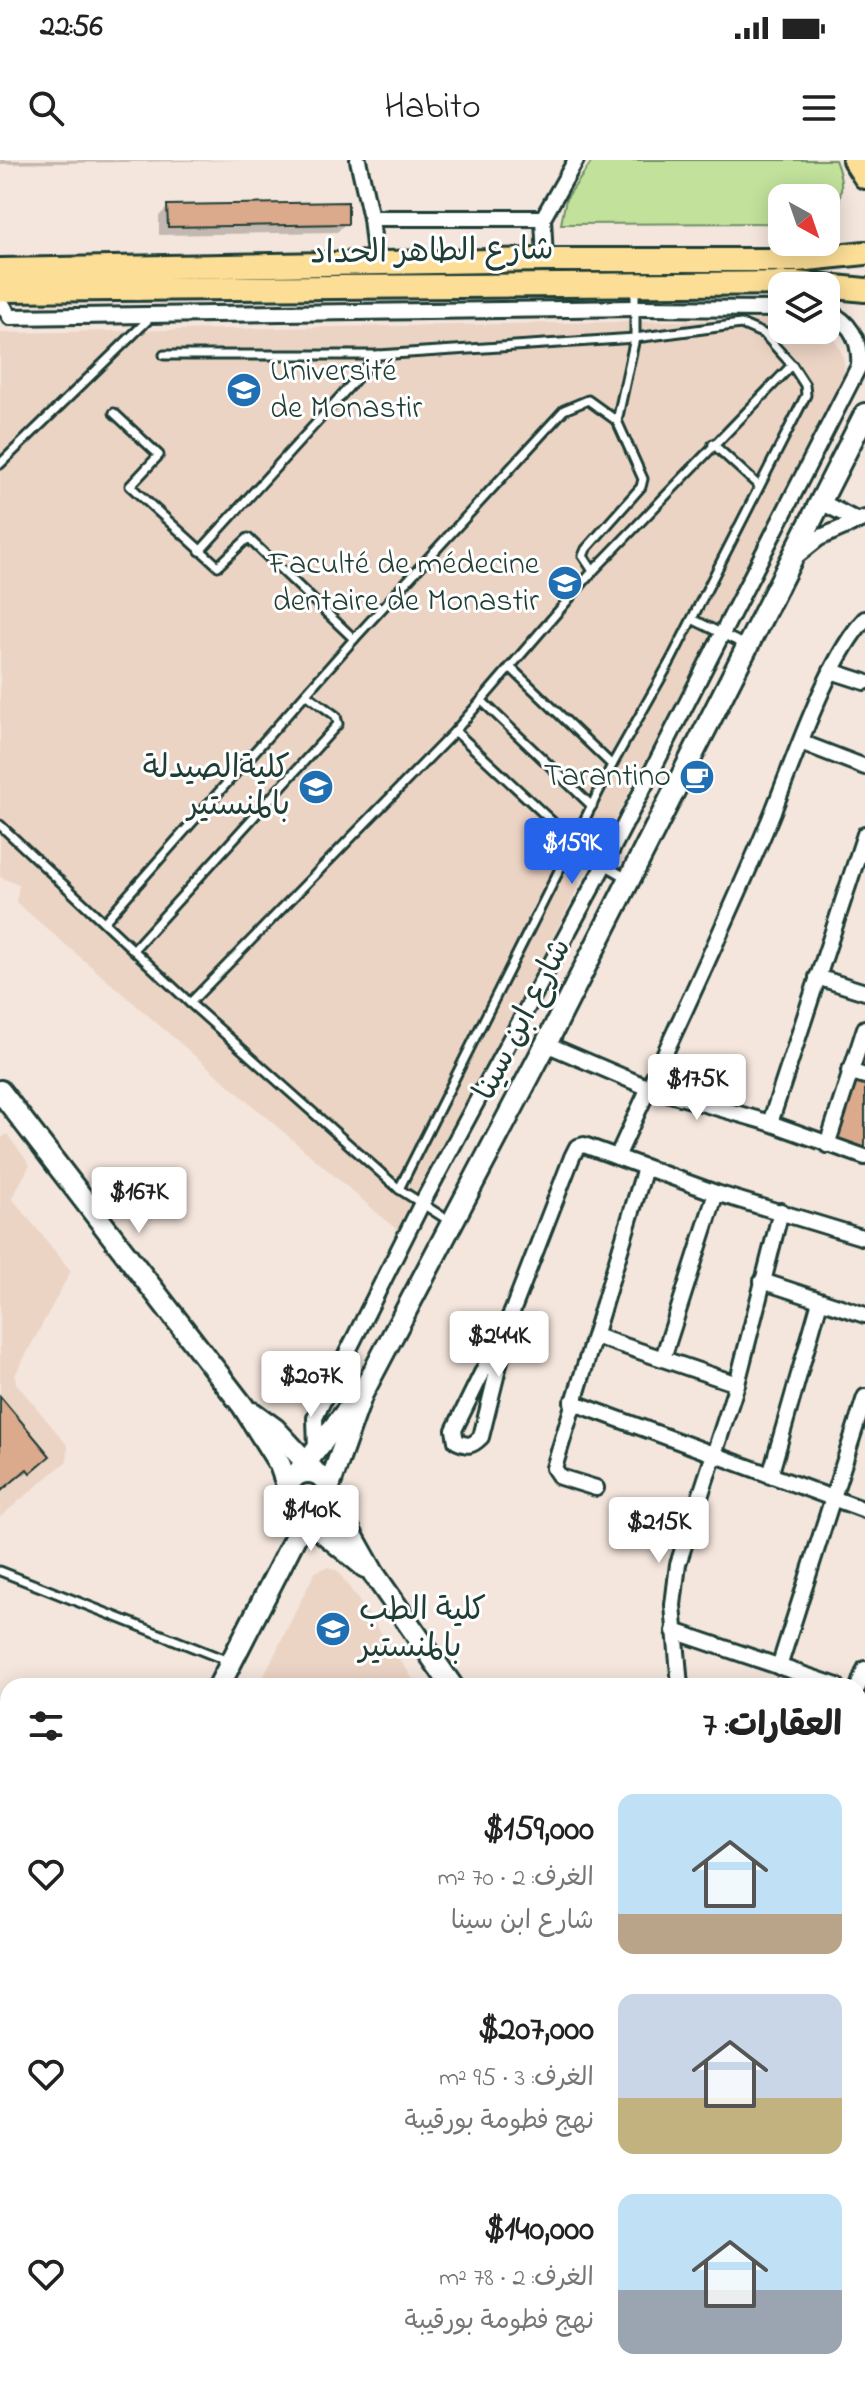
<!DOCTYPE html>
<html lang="ar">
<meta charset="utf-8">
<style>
body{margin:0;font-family:"Indie Flower","Playpen Sans Arabic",sans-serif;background:#f2f2f2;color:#222;direction:rtl;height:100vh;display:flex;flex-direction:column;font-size:30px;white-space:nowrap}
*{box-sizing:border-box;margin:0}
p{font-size:26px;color:#767676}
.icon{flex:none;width:44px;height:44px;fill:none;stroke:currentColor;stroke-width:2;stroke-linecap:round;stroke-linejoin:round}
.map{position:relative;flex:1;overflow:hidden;direction:ltr}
.drawer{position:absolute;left:0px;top:1518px;width:866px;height:714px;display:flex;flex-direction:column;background:#fff;border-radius:24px 24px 0 0;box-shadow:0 4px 20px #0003;direction:rtl}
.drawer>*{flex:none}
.needle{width:52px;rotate:140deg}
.tools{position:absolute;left:768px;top:24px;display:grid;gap:16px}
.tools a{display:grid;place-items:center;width:72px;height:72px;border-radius:16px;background:#fff;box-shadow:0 4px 20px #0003;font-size:40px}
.price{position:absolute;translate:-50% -68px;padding:0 18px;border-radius:8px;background:#fff;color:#222;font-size:26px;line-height:52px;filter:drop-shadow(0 2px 4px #0008)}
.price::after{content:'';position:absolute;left:50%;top:48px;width:24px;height:18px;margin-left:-12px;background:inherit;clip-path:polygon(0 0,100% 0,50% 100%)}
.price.active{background:#2563eb;color:#fff}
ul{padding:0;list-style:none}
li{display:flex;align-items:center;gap:24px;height:200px;padding:0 24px}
li span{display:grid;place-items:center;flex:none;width:224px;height:160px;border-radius:16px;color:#555}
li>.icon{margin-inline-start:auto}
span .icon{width:96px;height:96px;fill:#fffc;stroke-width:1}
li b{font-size:34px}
h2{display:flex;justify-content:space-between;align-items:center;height:96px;padding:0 24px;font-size:34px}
.status{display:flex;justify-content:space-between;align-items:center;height:56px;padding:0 40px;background:#fff;direction:ltr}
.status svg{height:22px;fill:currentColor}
header{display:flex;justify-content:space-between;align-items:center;height:104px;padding:0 24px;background:#fff;font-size:36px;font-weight:600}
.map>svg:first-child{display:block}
.built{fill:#ecd4c5}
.green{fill:#c2e29b;stroke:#709068;stroke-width:2}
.shadow{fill:#0003}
.building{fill:#dbaa8d;stroke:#1f3d34;stroke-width:2}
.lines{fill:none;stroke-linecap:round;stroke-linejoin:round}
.service-casing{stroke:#1f3d34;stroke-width:13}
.minor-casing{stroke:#1f3d34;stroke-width:20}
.secondary-casing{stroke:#1f3d34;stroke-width:26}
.primary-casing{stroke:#1f3d34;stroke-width:28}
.service{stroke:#fff;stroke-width:7}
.minor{stroke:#fff;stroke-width:14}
.secondary{stroke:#fff;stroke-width:20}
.primary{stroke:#fcde96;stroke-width:22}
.labels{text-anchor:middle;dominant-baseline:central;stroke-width:6;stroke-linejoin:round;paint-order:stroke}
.street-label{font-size:32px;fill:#1f3d34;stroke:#fff}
.poi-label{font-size:32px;fill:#1f3d34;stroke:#fff;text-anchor:end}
</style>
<div class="status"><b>22:56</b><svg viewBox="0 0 49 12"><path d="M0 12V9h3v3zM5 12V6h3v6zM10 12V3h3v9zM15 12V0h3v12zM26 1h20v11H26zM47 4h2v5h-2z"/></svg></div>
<header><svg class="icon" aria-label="menu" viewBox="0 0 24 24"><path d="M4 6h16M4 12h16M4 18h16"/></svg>Habito<svg class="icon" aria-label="search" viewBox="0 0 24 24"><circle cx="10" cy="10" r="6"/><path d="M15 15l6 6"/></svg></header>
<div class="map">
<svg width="865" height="2231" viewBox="0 0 865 2231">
<rect width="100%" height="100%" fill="#f4e6dd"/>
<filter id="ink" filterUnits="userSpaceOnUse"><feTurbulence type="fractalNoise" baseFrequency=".0125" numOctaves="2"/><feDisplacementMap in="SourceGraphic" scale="16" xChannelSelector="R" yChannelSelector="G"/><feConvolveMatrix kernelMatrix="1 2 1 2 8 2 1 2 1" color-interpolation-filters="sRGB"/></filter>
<g filter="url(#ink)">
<!-- built -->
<g class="built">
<path d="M782 159V170H824L834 179 843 195 845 212 838 232 605 678 573 714 580 724 403 1075 16 742 19 725 0 717V173Z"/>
<path d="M7 974 30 1005 12 1038 71 1111 15 1215 16 1223 68 1286 67 1301 0 1357V979Z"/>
<path d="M328 1407 338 1411 418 1526H259L315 1412Z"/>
<path d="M204 2224H519L525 2231H202Z"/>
</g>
<!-- green -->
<path class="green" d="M593 0H835C844 21 845 44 826 59V38H782V63L561 64 566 39Z"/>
<!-- shadow -->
<g class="shadow">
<path d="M0 0H244L0 4Z"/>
<path d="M168 47 346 63 337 72 159 75V56Z"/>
<path d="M865 872V919L851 915Z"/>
<path d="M0 1239 41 1303 0 1331Z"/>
<path d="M858 2072 865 2084V2117L858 2114Z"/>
<path d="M338 2224H360L364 2231H341Z"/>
<path d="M621 2224H857L861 2231H814L810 2224 804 2228 805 2231H613Z"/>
</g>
<!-- building -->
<g class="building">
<path d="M348 42V64L168 67 167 45Z"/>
<path d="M855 920 865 924V990L835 980Z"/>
<path d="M0 1236 50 1296 30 1313 27 1309 0 1332Z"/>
<path d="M865 2006V2056L858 2060V2011Z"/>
<path d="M858 2068 865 2081V2107L858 2104Z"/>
<path d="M858 2221 864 2231H835L831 2224Z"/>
<path d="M261 2224H318L304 2231H247Z"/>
<path d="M411 2224H470L457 2231H397Z"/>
<path d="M617 2224H760L764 2231H620Z"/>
<path d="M760 2224H805L808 2231H764Z"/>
</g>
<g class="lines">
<defs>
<g id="service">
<path d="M164 195H378L635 178 741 164 764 174 792 205 593 411 455 571 190 843"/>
<path d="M114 253 159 295 130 326 218 406 248 378 354 479"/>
<path d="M617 261 635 178V129"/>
<path d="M713 284 759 326"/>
<path d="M0 304 151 157"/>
<path d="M200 391 378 195"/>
<path d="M692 459 747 486"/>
<path d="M482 541 592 646"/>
<path d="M455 571 589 696 627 718"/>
<path d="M612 605 671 500 806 235 805 225 792 205"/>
<path d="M0 665 190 843 399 1029 451 1062"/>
<path d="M105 761 354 479 564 250 588 240 617 261 643 319 641 327 586 389 583 396 593 411"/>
<path d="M133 790 338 564 336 556 306 534"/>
<path d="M399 1029 612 605 510 507"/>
<path d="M0 1411 228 1501"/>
<path d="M0 1709 8 1719"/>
<path d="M858 1764 865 1766"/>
</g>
<g id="minor">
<path d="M358 0 371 58 376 104"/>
<path d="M371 58H543"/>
<path d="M545 100 543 58 576 0"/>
<path d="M0 140 10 157 635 148 782 149"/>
<path d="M823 343 858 361"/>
<path d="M794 398 819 378 865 358"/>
<path d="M831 511 865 522"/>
<path d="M803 583 865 607"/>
<path d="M817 817 865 832"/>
<path d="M546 884 649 928 770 963 865 997"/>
<path d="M849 911 865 916"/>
<path d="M770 963 865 674"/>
<path d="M827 985 865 868"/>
<path d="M617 997C667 887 720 778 767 666 791 610 826 500 865 459"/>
<path d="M762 1121 865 1155"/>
<path d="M512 1152 454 1270 456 1281C468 1287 472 1286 481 1277L512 1152 572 997 577 987 584 985 716 1033 865 1078"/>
<path d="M595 1176 737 1224"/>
<path d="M663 1198 716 1033"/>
<path d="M572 1242 865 1350"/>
<path d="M316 1288 315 1258 322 1243 421 1045 603 707 859 206C861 180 850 161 826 151"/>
<path d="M770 1316 820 1141"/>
<path d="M596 1328 560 1317 554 1308 645 1008"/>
<path d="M674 1471 837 1526"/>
<path d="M779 1507 865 1237"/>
<path d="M680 1526 673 1445 678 1404 737 1224 781 1051"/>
<path d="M858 1527 865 1509"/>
<path d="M858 1873 865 1857"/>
<path d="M858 2144 865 2140"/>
<path d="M0 2179 8 2185"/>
<path d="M53 2224 61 2231"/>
<path d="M574 2231 581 2224"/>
</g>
<g id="secondary">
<path d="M0 931 243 1246 280 1305 287 1325"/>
<path d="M253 1253 275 1269 314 1311"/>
<circle cx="308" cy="1333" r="21"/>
<path d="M296 1315 354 1242"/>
<path d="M329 1327 362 1234 546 884 865 254"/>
<path d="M329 1334 374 1414 452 1526"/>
<path d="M310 1354 319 1369 365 1407"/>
<path d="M219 1526 307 1354"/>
<path d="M858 1950 865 1948"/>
<path d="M858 1981 865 1977"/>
<path d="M0 1990 8 1972"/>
<path d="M858 2168 865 2180"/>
</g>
<g id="primary">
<path d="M854 0 865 17"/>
<path d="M0 110 545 100H797L865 93"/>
<path d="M0 130 796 123 865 130"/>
</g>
</defs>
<!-- service casing -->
<use href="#service" class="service-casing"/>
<!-- minor casing -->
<use href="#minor" class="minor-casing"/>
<!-- secondary casing -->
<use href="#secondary" class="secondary-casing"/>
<!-- primary casing -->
<use href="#primary" class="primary-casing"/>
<!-- service -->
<use href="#service" class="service"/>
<!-- minor -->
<use href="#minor" class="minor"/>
<!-- secondary -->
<use href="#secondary" class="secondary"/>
<!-- primary -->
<use href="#primary" class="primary"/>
</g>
</g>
<!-- icons -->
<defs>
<symbol id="university-disc" viewBox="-11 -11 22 22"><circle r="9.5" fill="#1f6fb2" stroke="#fff"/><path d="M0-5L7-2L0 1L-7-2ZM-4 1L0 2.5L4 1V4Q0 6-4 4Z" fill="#fff"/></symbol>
<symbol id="cafe-disc" viewBox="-11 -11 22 22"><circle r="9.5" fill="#1f6fb2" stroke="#fff"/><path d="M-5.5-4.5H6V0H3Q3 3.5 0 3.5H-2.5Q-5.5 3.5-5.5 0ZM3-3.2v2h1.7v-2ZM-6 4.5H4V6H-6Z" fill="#fff"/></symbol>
</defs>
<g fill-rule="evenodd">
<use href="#university-disc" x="224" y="210" width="40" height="40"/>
<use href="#university-disc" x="545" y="403" width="40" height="40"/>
<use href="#cafe-disc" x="677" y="597" width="40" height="40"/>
<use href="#university-disc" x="296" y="607" width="40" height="40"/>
<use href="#university-disc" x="313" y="1449" width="40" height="40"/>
</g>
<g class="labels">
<!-- street labels -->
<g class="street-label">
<text transform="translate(432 93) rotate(-1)">شارع الطاهر الحداد</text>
<text transform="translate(524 860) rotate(-63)">شارع ابن سينا</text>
</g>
<!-- poi labels -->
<g class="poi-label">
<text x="270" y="212" text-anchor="start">Université<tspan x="270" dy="37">de Monastir</tspan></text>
<text x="539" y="405">Faculté de médecine<tspan x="539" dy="37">dentaire de Monastir</tspan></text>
<text x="290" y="609">كليةالصيدلة<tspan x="290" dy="37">بالمنستير</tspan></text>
<text x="671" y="617">Tarantino</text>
<text x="359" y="1451" text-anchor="start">كلية الطب<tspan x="359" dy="37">بالمنستير</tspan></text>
</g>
</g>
</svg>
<div class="tools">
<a><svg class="needle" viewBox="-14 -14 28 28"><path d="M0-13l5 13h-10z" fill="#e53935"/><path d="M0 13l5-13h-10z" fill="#767676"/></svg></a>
<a><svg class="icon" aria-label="layers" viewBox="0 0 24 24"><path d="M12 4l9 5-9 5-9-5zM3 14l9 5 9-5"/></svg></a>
</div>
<b class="price active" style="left:572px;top:726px">$159K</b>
<b class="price" style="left:697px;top:962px">$175K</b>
<b class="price" style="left:139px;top:1075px">$167K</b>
<b class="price" style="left:499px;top:1219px">$244K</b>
<b class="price" style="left:311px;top:1259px">$207K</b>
<b class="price" style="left:311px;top:1393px">$140K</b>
<b class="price" style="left:659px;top:1405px">$215K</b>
<section class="drawer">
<h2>العقارات: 7<svg class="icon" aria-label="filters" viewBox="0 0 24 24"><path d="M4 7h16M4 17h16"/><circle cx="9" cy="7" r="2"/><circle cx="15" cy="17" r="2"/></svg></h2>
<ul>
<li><span style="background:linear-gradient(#bfe0f5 75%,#b9a48a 0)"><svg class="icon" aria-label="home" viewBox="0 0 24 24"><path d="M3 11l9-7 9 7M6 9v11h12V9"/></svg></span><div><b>$159,000</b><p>الغرف: 2 · 70 m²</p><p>شارع ابن سينا</p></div><svg class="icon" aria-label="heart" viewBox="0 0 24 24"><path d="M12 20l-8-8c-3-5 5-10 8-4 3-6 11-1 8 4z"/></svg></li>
<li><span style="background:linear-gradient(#c9d6e8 65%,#c2b280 0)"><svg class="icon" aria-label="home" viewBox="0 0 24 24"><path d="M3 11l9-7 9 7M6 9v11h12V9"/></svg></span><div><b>$207,000</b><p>الغرف: 3 · 95 m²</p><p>نهج فطومة بورقيبة</p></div><svg class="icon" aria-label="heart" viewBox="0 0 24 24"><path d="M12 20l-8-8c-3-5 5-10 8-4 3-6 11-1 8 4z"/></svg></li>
<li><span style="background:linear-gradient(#bfe0f5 60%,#9aa5b1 0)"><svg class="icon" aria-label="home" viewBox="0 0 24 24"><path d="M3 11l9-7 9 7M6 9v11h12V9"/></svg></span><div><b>$140,000</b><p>الغرف: 2 · 78 m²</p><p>نهج فطومة بورقيبة</p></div><svg class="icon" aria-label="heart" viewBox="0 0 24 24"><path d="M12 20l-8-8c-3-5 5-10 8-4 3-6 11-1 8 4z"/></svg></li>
</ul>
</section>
</div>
